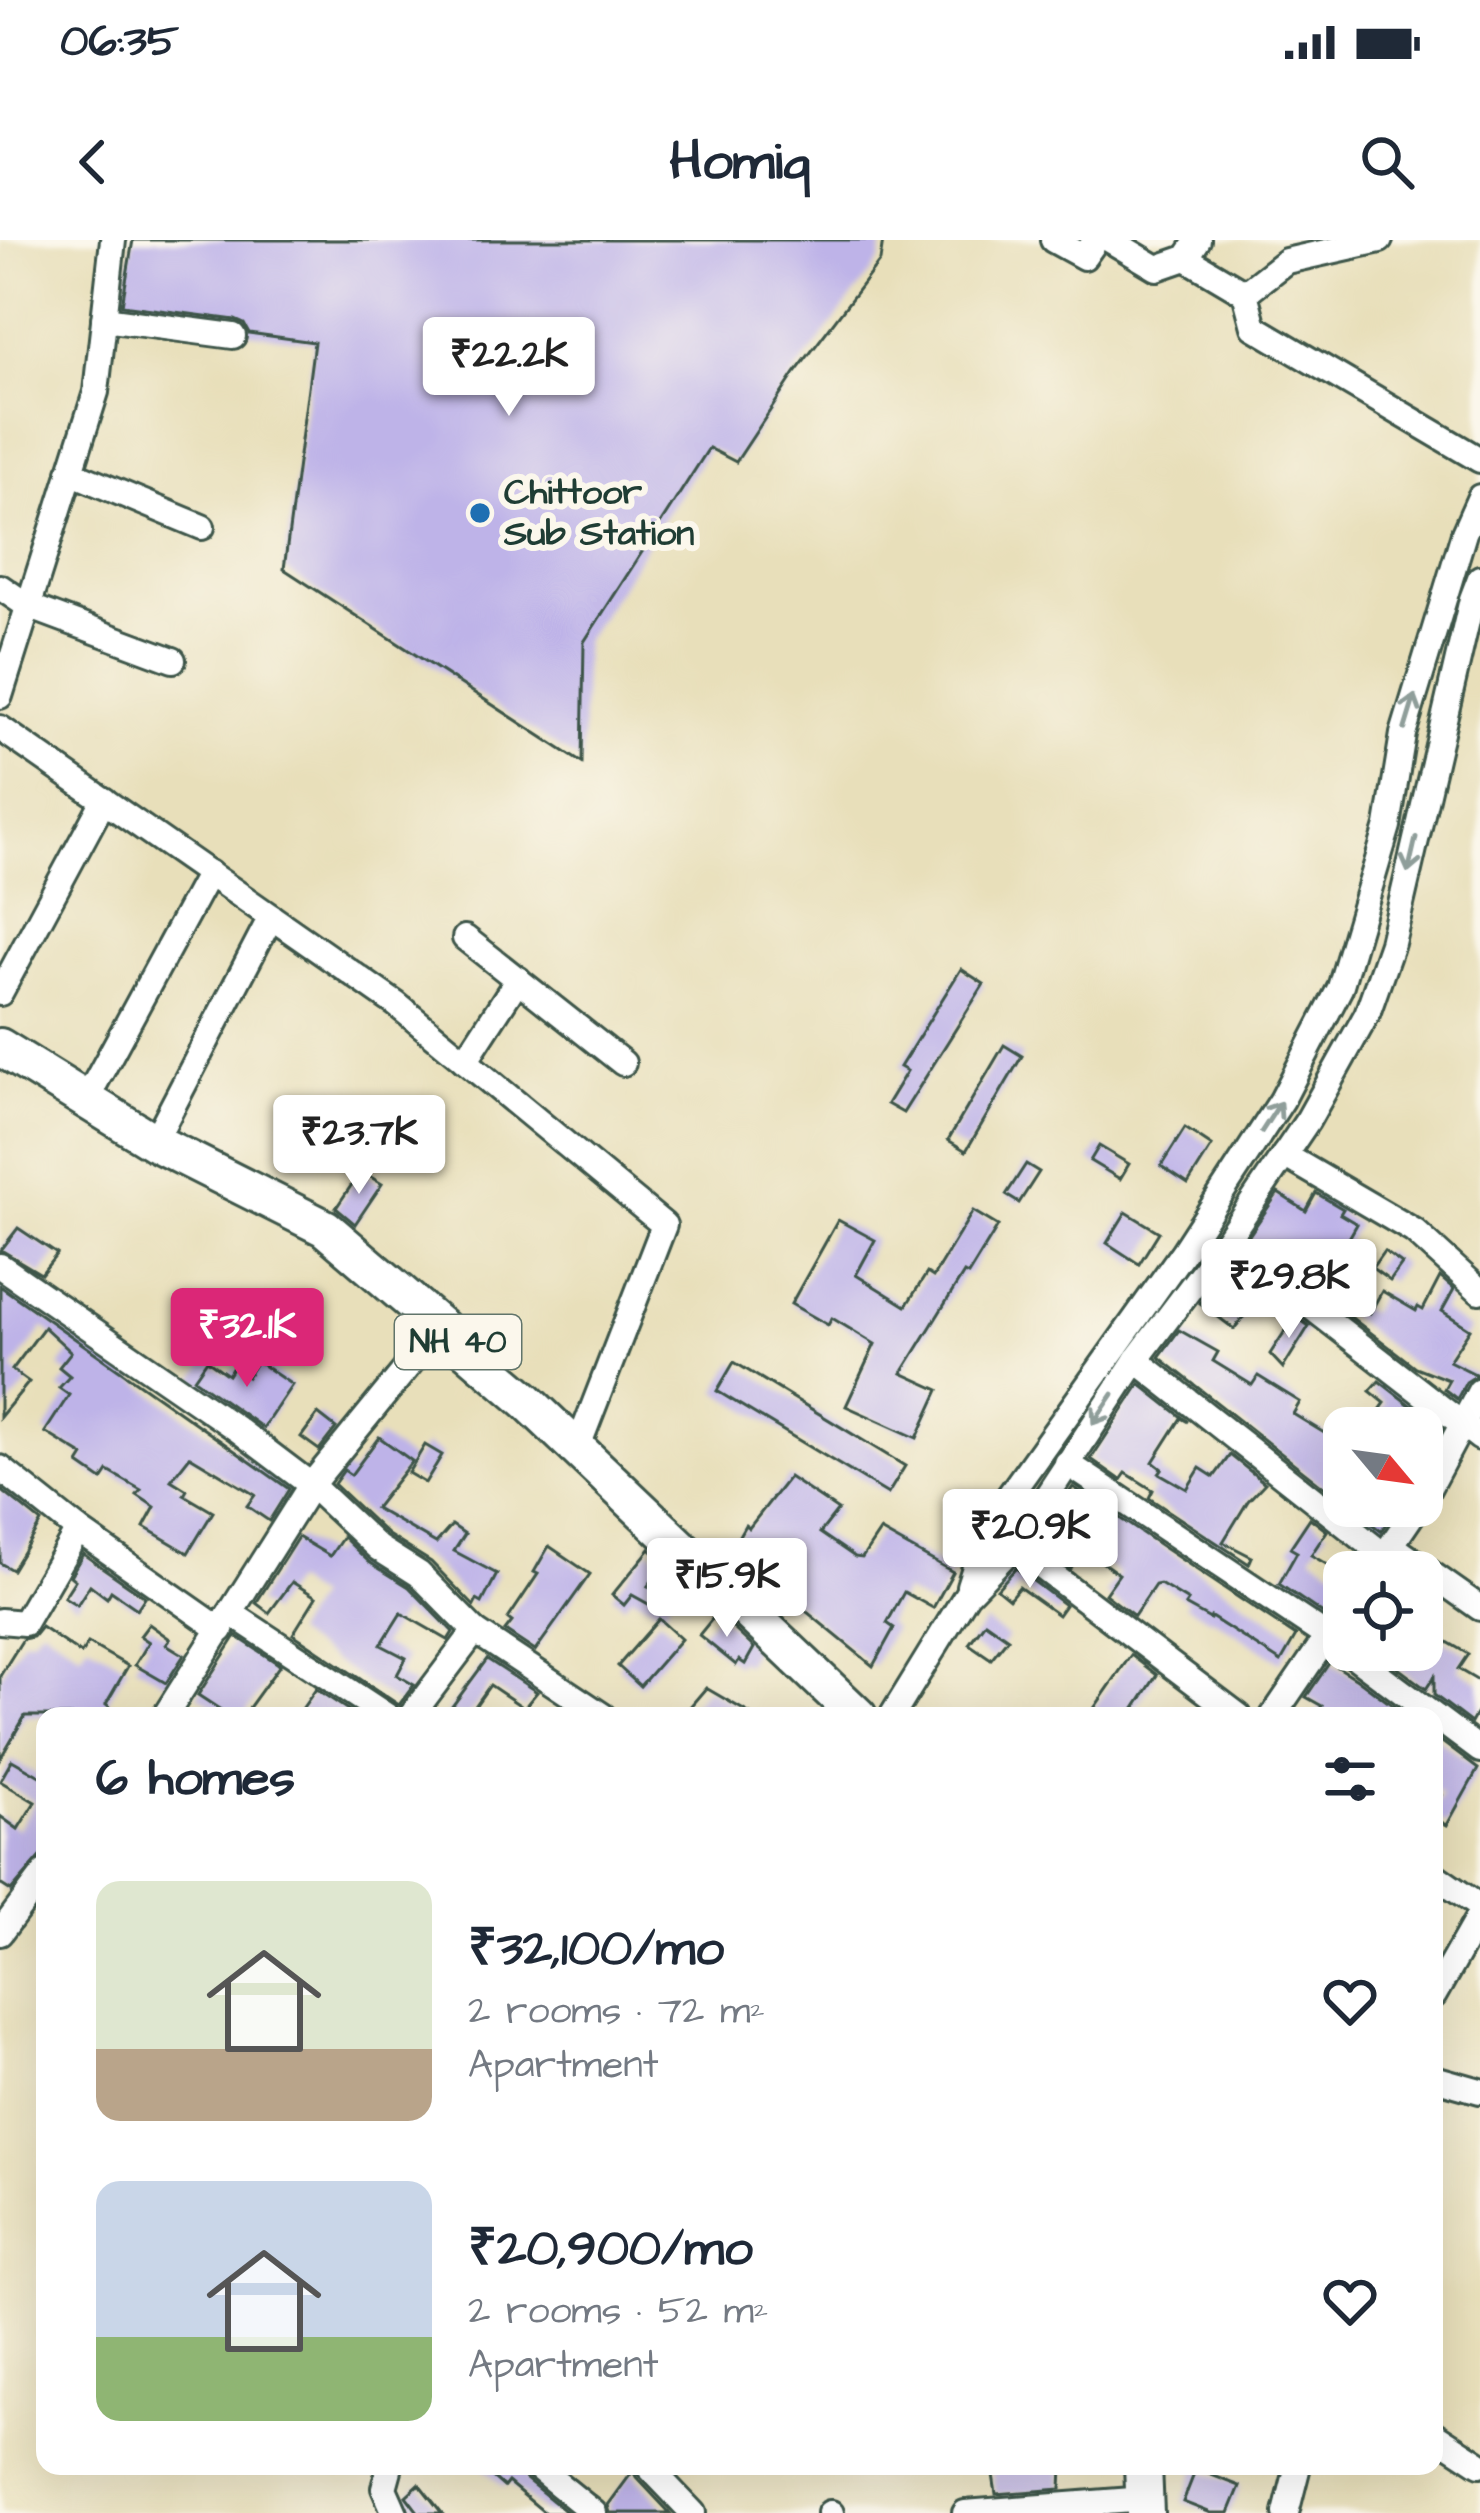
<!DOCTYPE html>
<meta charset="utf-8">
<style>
body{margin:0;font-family:"Architects Daughter",sans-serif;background:#f6f6f7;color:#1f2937;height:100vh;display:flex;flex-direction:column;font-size:45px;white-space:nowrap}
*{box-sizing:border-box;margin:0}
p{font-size:39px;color:#747a83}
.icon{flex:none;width:66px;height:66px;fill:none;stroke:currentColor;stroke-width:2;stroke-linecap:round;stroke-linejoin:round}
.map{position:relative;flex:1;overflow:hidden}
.panel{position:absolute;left:36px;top:1467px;width:1407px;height:768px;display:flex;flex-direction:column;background:#fff;border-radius:24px;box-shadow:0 12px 48px #0002}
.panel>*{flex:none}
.needle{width:78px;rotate:119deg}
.fabs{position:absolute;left:1323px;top:1167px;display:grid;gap:24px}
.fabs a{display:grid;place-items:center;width:120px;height:120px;border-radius:24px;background:#fff;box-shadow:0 12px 48px #0002;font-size:60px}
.price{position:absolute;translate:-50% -102px;padding:0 27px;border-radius:12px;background:#fff;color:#222;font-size:39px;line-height:78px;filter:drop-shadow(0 3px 6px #0008)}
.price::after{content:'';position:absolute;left:50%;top:72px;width:36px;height:27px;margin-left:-18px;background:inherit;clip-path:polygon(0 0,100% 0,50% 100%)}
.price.selected{background:#db2777;color:#fff}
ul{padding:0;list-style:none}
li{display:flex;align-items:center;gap:36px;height:300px;padding:0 60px}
li span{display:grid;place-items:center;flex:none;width:336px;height:240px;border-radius:24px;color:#555}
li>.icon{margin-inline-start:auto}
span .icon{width:144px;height:144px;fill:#fffc;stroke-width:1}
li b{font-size:51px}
h2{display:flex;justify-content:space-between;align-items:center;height:144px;padding:0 60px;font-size:51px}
.status{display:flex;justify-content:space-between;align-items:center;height:84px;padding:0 60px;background:#fff;direction:ltr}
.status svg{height:33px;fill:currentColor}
header{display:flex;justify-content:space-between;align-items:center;height:156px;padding:0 60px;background:#fff;font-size:54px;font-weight:800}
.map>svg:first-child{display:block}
.building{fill:#beb3e8}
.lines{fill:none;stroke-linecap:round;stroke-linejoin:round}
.minor-casing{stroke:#3d5548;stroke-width:30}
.highway-casing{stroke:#3d5548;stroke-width:42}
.minor{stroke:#fff;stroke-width:24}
.highway{stroke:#fff;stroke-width:36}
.oneway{stroke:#8f9e9a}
.poi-dot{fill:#1f6fb2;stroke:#fbf7ec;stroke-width:4.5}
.labels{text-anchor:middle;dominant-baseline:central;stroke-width:12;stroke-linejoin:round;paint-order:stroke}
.shield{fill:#fbf7ec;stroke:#61756b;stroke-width:3}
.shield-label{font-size:33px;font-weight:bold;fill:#1f3d34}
.poi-label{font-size:36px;font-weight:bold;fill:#1f3d34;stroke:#fbf7ec;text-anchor:start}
</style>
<div class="status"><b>06:35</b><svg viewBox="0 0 49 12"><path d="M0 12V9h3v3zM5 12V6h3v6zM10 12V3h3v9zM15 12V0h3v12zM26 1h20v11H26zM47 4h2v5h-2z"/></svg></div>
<header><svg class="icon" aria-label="back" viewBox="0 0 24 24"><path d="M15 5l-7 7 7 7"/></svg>Homiq<svg class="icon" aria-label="search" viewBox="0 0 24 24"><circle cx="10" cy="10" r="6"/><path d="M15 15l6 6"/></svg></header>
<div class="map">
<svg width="1480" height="2273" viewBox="0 0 1480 2273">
<rect width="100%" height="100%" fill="#fbf7ec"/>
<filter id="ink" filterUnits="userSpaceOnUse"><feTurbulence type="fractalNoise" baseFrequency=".00833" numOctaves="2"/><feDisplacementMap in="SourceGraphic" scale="24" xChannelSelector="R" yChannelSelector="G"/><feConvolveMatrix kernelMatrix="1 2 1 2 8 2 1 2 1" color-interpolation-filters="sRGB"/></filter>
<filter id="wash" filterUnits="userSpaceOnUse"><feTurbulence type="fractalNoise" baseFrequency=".004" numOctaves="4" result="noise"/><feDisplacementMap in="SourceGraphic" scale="48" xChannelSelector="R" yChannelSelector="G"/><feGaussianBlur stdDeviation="2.7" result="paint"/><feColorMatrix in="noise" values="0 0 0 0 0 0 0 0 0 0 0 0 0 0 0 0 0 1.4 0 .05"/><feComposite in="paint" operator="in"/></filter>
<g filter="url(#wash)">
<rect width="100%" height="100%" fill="#e8dfba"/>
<g id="blocks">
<!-- building -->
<g class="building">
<path d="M133 0H883L880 21 795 133 736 222 709 208 584 402 582 523 284 329 314 102 249 93 244 84 235 80 122 65Z"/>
<path d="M961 729 984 744 903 873 887 864 907 831 900 827Z"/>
<path d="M1004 805 1022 816 966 911 948 900Z"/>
<path d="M1185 888 1212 906 1188 944 1161 926Z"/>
<path d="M1099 906 1129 924 1120 939 1090 921Z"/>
<path d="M1026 924 1039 932 1019 963 1006 955Z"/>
<path d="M361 931 382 944 355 984 336 968Z"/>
<path d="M1278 953 1306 971 1316 953 1343 969 1340 974 1357 984 1345 1005 1342 1003 1310 1046 1248 997Z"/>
<path d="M973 971 998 986 968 1035 964 1033 902 1133 939 1150 917 1198 846 1166 875 1104 832 1078 828 1085 791 1064 838 980 875 1000 856 1035 906 1066 927 1033 933 1037Z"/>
<path d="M1126 972 1159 992 1139 1024 1107 1003Z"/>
<path d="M18 988 57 1014 41 1034 1 1010Z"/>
<path d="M1384 1011 1402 1024 1390 1041 1372 1028Z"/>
<path d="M1440 1037 1454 1049 1442 1071 1470 1089 1449 1121 1477 1135 1466 1142 1457 1159 1444 1149 1449 1140 1415 1127 1348 1075 1354 1064 1370 1073 1382 1051 1416 1071 1418 1067 1423 1070Z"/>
<path d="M1216 1042 1230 1054 1239 1042 1259 1058 1234 1089 1200 1063Z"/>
<path d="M0 1046 289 1249 269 1281 247 1266 255 1255 190 1216 171 1240 187 1250 184 1255 213 1272 188 1313 144 1287 155 1267 137 1255 141 1250 108 1231 102 1240 79 1224 84 1216 45 1192 69 1155 59 1148 70 1136 59 1127 71 1112 44 1087 12 1130 29 1142 0 1177Z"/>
<path d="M1295 1076 1309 1086 1283 1128 1270 1114Z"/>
<path d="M1179 1090 1218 1112 1213 1121 1252 1145 1258 1136 1300 1162 1293 1174 1344 1205V1263L1159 1117Z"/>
<path d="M207 1120 228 1135 233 1127 247 1137 257 1121 292 1145 263 1188 194 1139Z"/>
<path d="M734 1122 905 1226 888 1254 717 1151Z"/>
<path d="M1379 1141 1441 1189 1422 1225V1188L1403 1175 1394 1188H1381L1372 1181 1385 1163 1370 1151Z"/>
<path d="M1140 1144 1188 1182 1181 1178 1153 1222 1162 1229 1159 1233 1187 1249 1200 1228 1214 1237 1230 1215 1265 1243 1248 1261 1223 1302 1252 1317 1249 1324 1149 1258 1153 1250 1126 1233 1121 1240 1091 1219Z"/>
<path d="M318 1174 336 1188 319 1210 301 1197Z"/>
<path d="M379 1197 412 1221 375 1268 436 1303 452 1285 465 1294 454 1311 497 1334 482 1363 477 1360 474 1366 431 1322 388 1295 334 1244 344 1230 351 1235Z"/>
<path d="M425 1205 442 1215 425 1243 408 1233Z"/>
<path d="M789 1237 838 1270 820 1293 855 1317 862 1318 880 1291 953 1332 933 1368 904 1352 887 1383 894 1388 873 1426 795 1362 791 1367 752 1334 758 1327 732 1308 745 1285 749 1288Z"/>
<path d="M1073 1247 1296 1396 1281 1422 1211 1377 1210 1379 1185 1365 1188 1361 1160 1344 1155 1345 1134 1376 1105 1354 1119 1334 1083 1309 1071 1329 1036 1302Z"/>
<path d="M0 1249 41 1282 12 1330 0 1323Z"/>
<path d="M1372 1266H1398L1381 1291 1364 1278Z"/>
<path d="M1310 1278 1327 1291 1311 1315 1343 1334 1329 1356 1334 1359 1323 1374 1279 1344 1297 1312 1290 1308Z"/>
<path d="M298 1297 330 1316 343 1297 369 1322 409 1347 453 1392 448 1400 401 1373 381 1405 406 1418 397 1435 414 1445 399 1465 293 1394 316 1357 292 1342 269 1373 256 1363Z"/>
<path d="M549 1306 590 1334 535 1411 505 1391 512 1382 508 1379 538 1334 534 1332Z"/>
<path d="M650 1309 665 1324 648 1346 671 1358 663 1372 632 1355 624 1365 612 1355Z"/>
<path d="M83 1314 145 1357 137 1369 111 1351 107 1358 90 1345 77 1365 64 1357 75 1340 70 1336Z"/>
<path d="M1016 1328 1065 1365 1058 1375 1019 1347 1009 1359 997 1349Z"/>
<path d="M1422 1347 1442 1362 1433 1376 1440 1381 1432 1393 1468 1414 1458 1429 1480 1442V1467L1471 1483 1434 1455V1437L1426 1449 1374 1410H1422Z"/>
<path d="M717 1373 754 1408 745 1424 739 1420 736 1425 699 1395Z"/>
<path d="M659 1379 681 1399 640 1446 618 1426Z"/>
<path d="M985 1382 1008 1398 991 1419 969 1404Z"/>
<path d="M149 1384 170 1399 166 1404 184 1415 166 1443 135 1425 149 1402 140 1396Z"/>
<path d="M41 1387 81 1414 88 1403 128 1426 106 1464 121 1476H25L0 1519V1436L23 1399 33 1397Z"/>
<path d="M236 1396 280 1425 243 1476H230L198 1455Z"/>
<path d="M1131 1415 1157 1435 1130 1476H1101L1093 1470Z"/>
<path d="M487 1419 537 1452 524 1468 490 1445 468 1476H445Z"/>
<path d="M1330 1422 1357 1439 1407 1476H1315L1322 1466 1306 1457Z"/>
<path d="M706 1448 754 1476H682Z"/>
<path d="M316 1449 357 1476H297Z"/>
<path d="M1434 1496 1478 1529 1447 1585 1434 1578V1567L1442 1555 1434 1549Z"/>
<path d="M12 1520 45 1539V1612L11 1651 0 1644V1576L18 1589 35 1562 0 1541Z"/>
<path d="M480 2226H520L526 2239 568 2273H545L508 2242 504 2247Z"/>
<path d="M1062 2226 1061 2249 996 2254 992 2228Z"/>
<path d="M1196 2229 1240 2246 1229 2273H1211L1183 2262Z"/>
<path d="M633 2231 636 2237 670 2273H610L608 2265Z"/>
<path d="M419 2244 442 2273H419L406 2256Z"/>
</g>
</g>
</g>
<g filter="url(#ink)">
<use href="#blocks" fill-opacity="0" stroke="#3d5548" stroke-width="3"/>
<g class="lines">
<defs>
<g id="minor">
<path d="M1053 0 1084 17 1096 0"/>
<path d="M1110 0 1157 28 1186 18"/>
<path d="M1198 0 1186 18 1245 53 1286 21 1380 0"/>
<path d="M1245 53 1254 87 1480 220"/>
<path d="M104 79 233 96"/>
<path d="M70 232 202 287"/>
<path d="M0 347 28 366 173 420"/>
<path d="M0 456 96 152 113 0"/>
<path d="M0 488 396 764 664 985 577 1209"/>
<path d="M465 698 623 823"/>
<path d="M0 753 104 560"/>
<path d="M465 821 518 739"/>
<path d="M86 860 209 633"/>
<path d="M154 902 271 677"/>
<path d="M1284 915 1414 991 1480 1051"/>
<path d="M1226 1001 1480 1198"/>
<path d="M0 1026 237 1189 311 1245 378 1308 419 1334 475 1391 603 1476"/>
<path d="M1136 1120 1385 1316"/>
<path d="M1067 1223 1344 1408"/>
<path d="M0 1228 78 1290"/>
<path d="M1422 1260 1480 1151"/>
<path d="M1014 1306 1239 1476"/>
<path d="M1392 1306 1480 1368"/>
<path d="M1373 1332 1418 1266"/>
<path d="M969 1346 989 1284 1183 1012 1282 860 1340 748 1388 586 1403 494 1464 293 1480 257"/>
<path d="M232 1374 387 1476"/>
<path d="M0 1381 24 1383 78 1290 221 1390"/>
<path d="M1346 1410 1480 1510"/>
<path d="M165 1476 311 1245 440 1087"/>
<path d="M411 1476 475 1391"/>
<path d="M892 1476 967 1354 1014 1306 1136 1120 1226 1001 1308 880 1367 774 1392 703 1472 359 1480 338"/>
<path d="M1273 1476 1344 1372"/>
<path d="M1434 1635 1480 1667"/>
<path d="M0 1693 45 1633"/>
<path d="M1434 1755 1480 1674"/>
<path d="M1434 1838 1480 1851"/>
<path d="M1434 2194 1480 2224"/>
<path d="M390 2226 384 2248 395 2273"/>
<path d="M536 2226 594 2273"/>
<path d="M648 2226 693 2273"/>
<path d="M830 2273H831"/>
<path d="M965 2273 1145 2259"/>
<path d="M1286 2273 1298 2226"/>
</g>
<g id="highway">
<path d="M0 807 154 902 325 988 527 1161 858 1476"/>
<path d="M1143 2226 1145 2273"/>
</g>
</defs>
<!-- minor casing -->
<use href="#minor" class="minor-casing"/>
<!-- highway casing -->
<use href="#highway" class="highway-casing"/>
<!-- minor -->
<use href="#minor" class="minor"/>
<!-- highway -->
<use href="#highway" class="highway"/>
</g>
<!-- one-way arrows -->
<defs><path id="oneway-shaft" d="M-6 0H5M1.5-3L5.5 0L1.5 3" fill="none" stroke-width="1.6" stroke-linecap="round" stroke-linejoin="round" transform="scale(3)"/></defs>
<g class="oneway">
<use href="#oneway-shaft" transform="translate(1410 472) rotate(-73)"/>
<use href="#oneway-shaft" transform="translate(1412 615) rotate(103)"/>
<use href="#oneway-shaft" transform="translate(1271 877) rotate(-57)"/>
<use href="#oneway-shaft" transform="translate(1103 1169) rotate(124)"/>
</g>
</g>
<!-- markers -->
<circle class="poi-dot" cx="480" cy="273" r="12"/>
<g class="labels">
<!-- shield labels -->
<rect class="shield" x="395" y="1075" width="126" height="54" rx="9"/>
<g class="shield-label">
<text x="458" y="1102">NH 40</text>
</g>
<!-- poi labels -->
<g class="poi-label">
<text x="504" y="252">Chittoor<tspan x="504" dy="41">Sub Station</tspan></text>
</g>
</g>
</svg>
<div class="fabs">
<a><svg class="needle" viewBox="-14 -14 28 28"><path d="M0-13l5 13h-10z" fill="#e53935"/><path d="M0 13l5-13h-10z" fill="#747a83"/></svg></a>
<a><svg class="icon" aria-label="locate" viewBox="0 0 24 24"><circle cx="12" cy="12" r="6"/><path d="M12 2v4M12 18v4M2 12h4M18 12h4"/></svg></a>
</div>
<b class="price" style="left:509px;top:179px">₹22.2K</b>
<b class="price" style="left:359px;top:957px">₹23.7K</b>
<b class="price" style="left:1289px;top:1101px">₹29.8K</b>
<b class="price selected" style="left:247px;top:1150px">₹32.1K</b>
<b class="price" style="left:1030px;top:1351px">₹20.9K</b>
<b class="price" style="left:727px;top:1400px">₹15.9K</b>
<section class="panel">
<h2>6 homes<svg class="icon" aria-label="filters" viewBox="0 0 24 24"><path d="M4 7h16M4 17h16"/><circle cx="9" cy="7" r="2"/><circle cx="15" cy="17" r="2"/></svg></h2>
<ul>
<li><span style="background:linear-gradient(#dfe7d0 70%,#b9a48a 0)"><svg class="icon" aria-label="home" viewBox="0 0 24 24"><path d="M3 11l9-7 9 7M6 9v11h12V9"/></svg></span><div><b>₹32,100/mo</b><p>2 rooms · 72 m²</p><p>Apartment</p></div><svg class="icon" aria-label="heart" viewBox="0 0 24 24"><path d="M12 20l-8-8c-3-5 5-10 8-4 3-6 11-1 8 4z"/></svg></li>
<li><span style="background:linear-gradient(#c9d6e8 65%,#8fb573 0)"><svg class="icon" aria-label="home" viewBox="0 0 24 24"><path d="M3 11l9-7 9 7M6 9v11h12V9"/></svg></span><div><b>₹20,900/mo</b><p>2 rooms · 52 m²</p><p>Apartment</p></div><svg class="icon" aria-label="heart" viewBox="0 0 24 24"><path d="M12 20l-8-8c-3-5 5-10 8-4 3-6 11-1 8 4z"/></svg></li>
</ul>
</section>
</div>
